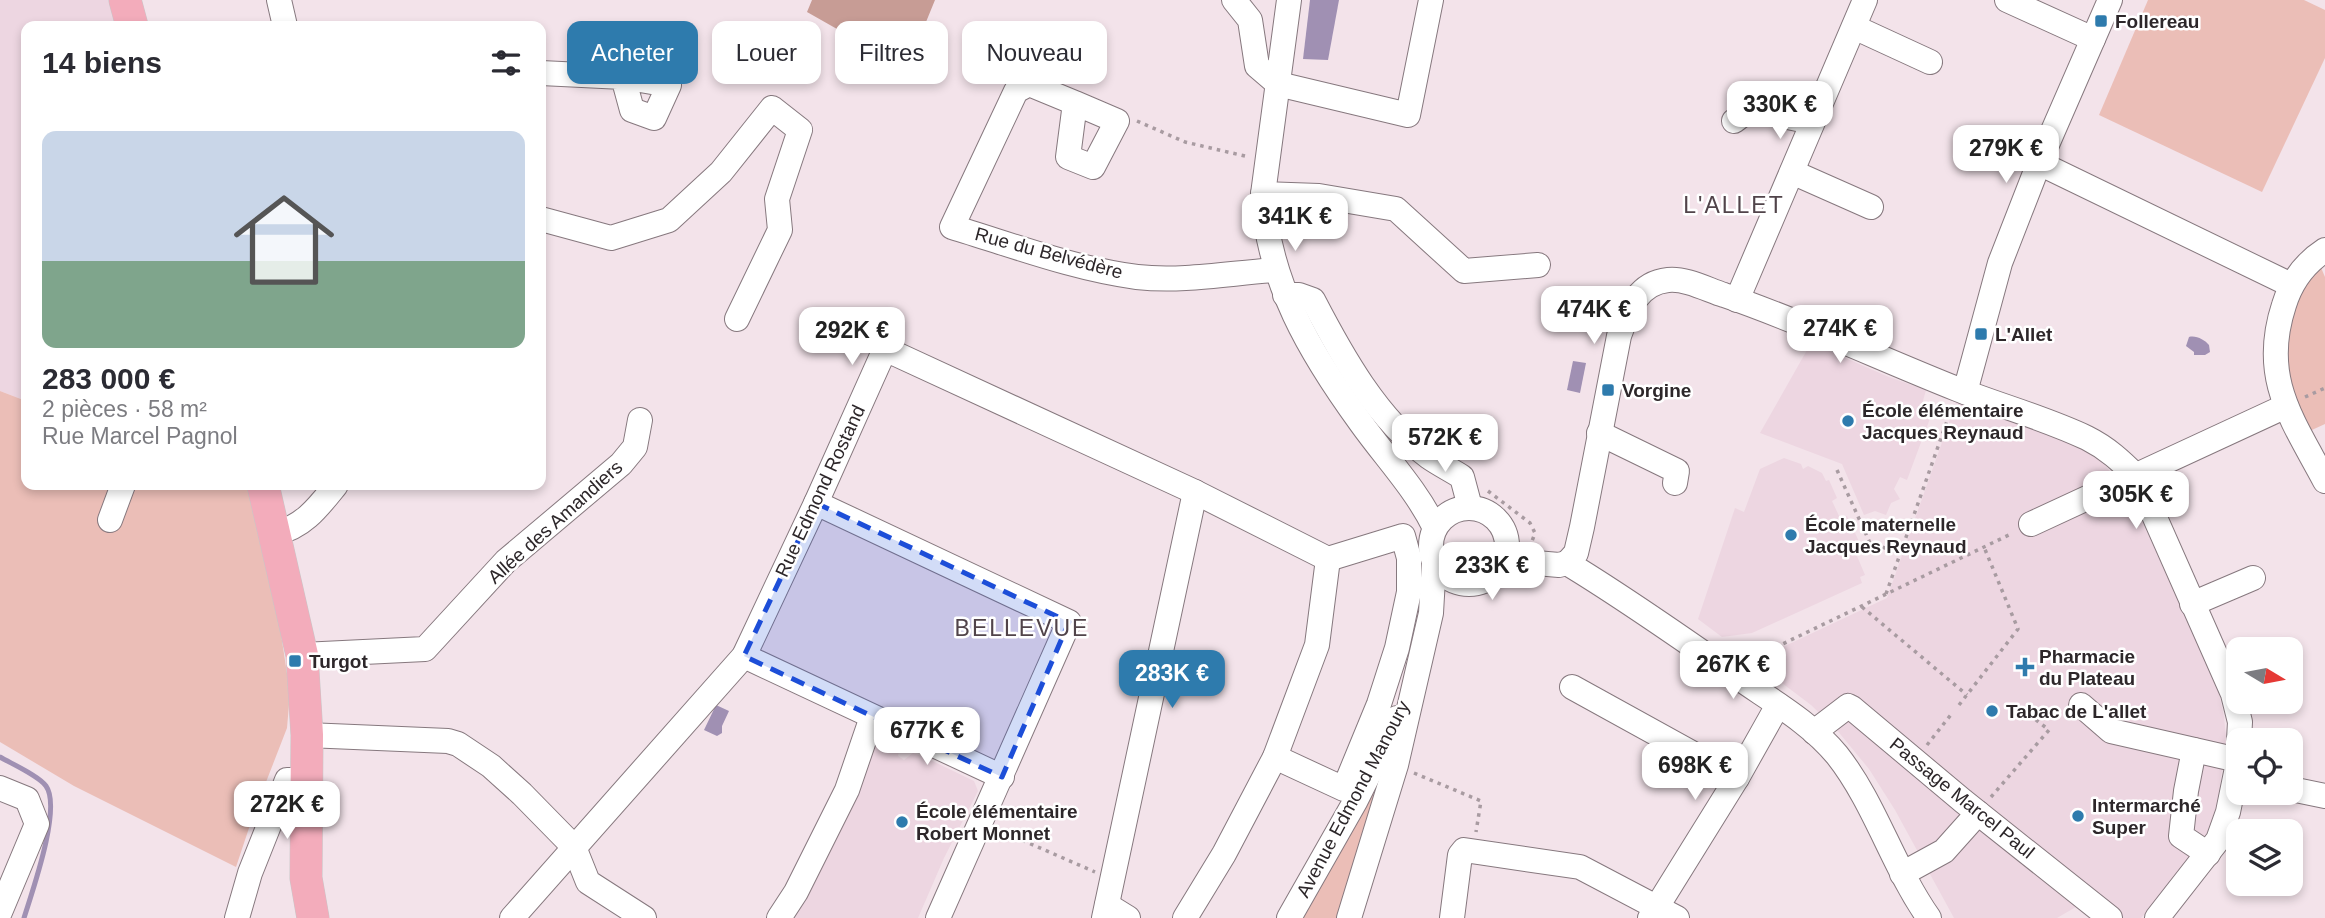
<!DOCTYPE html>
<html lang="fr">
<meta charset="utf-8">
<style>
body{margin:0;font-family:Arial,sans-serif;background:#f7f7f7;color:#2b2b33;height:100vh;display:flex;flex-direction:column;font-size:26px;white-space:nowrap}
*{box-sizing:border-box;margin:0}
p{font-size:23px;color:#7c7c81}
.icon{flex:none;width:38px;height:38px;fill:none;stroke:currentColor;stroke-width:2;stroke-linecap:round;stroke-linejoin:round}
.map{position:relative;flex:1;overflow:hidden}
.details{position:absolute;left:21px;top:21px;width:525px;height:469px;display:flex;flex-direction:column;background:#fff;border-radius:14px;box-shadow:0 4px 10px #0003}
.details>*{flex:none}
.hud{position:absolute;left:567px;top:21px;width:665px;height:63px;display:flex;gap:14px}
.needle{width:46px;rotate:100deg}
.controls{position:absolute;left:2226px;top:637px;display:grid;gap:14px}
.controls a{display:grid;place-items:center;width:77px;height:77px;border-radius:14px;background:#fff;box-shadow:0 4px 10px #0003;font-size:35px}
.price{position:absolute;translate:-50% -60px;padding:0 16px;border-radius:14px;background:#fff;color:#222;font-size:23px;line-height:46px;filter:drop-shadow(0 2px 4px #0008)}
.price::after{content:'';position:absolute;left:50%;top:42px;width:21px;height:16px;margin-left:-10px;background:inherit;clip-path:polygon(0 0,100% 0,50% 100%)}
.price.on{background:#2e7bad;color:#fff}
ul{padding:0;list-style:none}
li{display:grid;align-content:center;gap:14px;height:371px;padding:0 21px}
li+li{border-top:2px solid #e1e1e2}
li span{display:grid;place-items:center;height:217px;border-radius:14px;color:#555}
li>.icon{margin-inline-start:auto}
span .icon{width:126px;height:126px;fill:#fffc;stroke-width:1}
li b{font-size:30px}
h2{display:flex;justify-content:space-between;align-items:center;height:84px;padding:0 21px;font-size:30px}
.chip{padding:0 24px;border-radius:14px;background:#fff;box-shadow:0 4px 10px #0003;font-size:24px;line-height:63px}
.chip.on{background:#2e7bad;color:#fff}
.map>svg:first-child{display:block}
.built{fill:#edd6e1}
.green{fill:#ebbeb7}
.forest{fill:#c79c95}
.water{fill:#a090b3}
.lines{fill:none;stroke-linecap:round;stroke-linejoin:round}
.stream{stroke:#a090b3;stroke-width:5}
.minor-casing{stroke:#86787e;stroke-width:26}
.major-casing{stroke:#c8c7c8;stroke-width:33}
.path{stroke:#a89ba1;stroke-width:3.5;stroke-dasharray:3.5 5;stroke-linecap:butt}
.minor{stroke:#fff;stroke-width:24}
.major{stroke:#f3acbb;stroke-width:32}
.marked{fill:#1d4ed8;fill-opacity:0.2;stroke:#1d4ed8;stroke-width:5;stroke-dasharray:14 9;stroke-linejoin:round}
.poi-dot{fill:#2e7bad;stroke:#fff;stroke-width:2.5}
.labels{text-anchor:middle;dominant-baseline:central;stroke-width:5;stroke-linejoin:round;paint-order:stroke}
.poi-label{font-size:19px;font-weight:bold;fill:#2d272a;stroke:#fff;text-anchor:start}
.street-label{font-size:19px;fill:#2d272a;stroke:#fff}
.quarter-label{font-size:23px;letter-spacing:2px;fill:#51444a;stroke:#fff}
</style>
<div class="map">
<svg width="2325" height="918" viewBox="0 0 2325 918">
<rect width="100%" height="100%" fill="#f3e3ea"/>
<!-- built -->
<g class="built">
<path d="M0 0H109L116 26H26V401L0 391Z"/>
<path d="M1811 343 1889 377 1926 390 1921 408 1932 413 1925 432 1919 430 1918 435 1923 437 1907 480 1900 477 1894 489 1900 499 1891 503 1886 515 1875 511 1864 515 1842 464 1760 433Z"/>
<path d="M1958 397 2097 454 2136 508 2217 685 2224 717 2226 738 2216 816 2199 853 2141 918H2123L2093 897 2057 918H1954L1895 810 1869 769 1836 729 1811 705 1753 661 1887 598Z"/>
<path d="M1784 458 1801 464 1803 469 1808 466 1822 473 1826 481 1829 480 1837 498 1832 501 1840 518 1847 516 1864 552 1857 556 1865 575 1860 577 1862 583 1752 633 1722 637 1698 619 1735 508 1744 512 1760 469Z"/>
<path d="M882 739 900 745 898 756 904 760 913 753 924 757 974 781 978 791 944 858 918 918H794L875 741Z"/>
</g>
<!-- green -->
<g class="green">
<path d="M2148 0H2304L2325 10V58L2262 192 2099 115Z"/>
<path d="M2316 256 2325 277V424L2301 435 2276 328Z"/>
<path d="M0 391 26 401V485H250L277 608 290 693 287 728 254 813 236 867 74 786 0 742Z"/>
<path d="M1380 768 1389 771 1341 918H1302Z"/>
</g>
<!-- forest -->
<path class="forest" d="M812 0H935L908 66 877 76 837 29 807 12Z"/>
<!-- water -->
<g class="water">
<path d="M1310 0H1339L1328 60 1303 59Z"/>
<path d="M2189 337C2196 335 2205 340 2209 345L2210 352 2205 355H2194V352L2186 346Z"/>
<path d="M1573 361 1586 363 1580 393 1567 390Z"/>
<path d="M716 705 729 711 722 726V733L717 736 704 730Z"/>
</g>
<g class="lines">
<!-- stream -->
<path class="stream" d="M0 757C12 764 39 776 46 786 62 808 32 892 24 918"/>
<defs>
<g id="minor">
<path d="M279 0 285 26"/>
<path d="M1234 0 1250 20 1257 66 1278 84 1408 115 1431 0"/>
<path d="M1289 0 1263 194C1268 282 1310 353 1361 423 1386 458 1416 489 1435 528"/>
<path d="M2007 0 2093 39"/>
<path d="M1854 27 1930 62"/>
<path d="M541 73 623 77 669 85 654 118 632 110 623 77"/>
<path d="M1075 103 1117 121 1093 167 1068 157 1075 103 1029 84 1016 91 952 227C1012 245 1075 269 1137 277 1183 282 1230 273 1276 270"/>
<path d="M1734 121 1750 109 1812 122"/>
<path d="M2039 163 2291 285"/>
<path d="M1792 172 1871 207"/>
<path d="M1263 194 1319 196 1396 209 1464 271 1538 265"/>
<path d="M541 219 611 238 669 220 721 172 772 108 800 130 777 199 780 230 737 319"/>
<path d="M2325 250C2305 263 2291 282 2284 305 2260 378 2292 419 2325 481"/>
<path d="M1285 295H1299L1313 300C1342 356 1377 419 1429 457 1439 464 1451 470 1462 477L1470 507"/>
<path d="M1737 300 1865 0"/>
<path d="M1965 392 2000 263 2039 163 2110 0"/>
<path d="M1599 433 1677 471 1675 483"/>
<path d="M816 503 1069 622 938 918"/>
<circle cx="1469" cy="546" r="38"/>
<path d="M110 520 123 485"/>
<path d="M2031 524 2286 406"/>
<path d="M276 533C304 527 319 506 336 485"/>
<path d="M1567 563 1576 553 1582 527 1619 336C1628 311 1637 283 1668 280 1686 278 1708 290 1724 295 1803 322 1879 358 1957 389 2000 406 2045 418 2087 438 2107 448 2121 461 2137 477L2233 694 2240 722 2239 740"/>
<path d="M1567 563C1625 598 1680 637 1736 676 1770 700 1810 722 1837 755 1875 803 1893 867 1929 918"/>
<path d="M1501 567 1524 562 1559 565 1567 563"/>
<path d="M2192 604 2253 578"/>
<path d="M302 655 425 649 506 561 621 464 635 447 640 420"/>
<path d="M744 656 1002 777"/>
<path d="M1572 687 1737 778"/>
<path d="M2081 705 2111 731 2238 760"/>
<path d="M1814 732 1848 706 1852 708 1963 801 2110 918"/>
<path d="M307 735 448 741 458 744 491 766 522 794 574 847 588 882 644 918"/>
<path d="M2194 750 2186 791 2181 836 2208 854"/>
<path d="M1275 757 1344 789 1379 704 1397 648 1409 592V558L1403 536 1328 559"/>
<path d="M0 788 27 799 37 824 0 912"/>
<path d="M2291 789 2325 796"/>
<path d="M1902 874 1944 851 1978 813"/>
<path d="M1107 905 1128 918"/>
<path d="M237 918 250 873 287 780H306"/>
<path d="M512 918 744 656 816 503 885 349 1195 492 1328 559"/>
<path d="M779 918 796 892 847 790 872 717"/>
<path d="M1104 918 1195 492"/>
<path d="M1185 918 1224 854 1275 757 1317 645 1328 559"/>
<path d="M1289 918 1356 800 1397 718"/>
<path d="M1349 918 1396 765 1431 613 1434 561"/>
<path d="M1452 918 1460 855 1464 850 1580 867 1677 918"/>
<path d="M1650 918 1737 778 1778 705"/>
<path d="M2157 918 2218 840 2228 812 2238 763"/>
</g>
<g id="major">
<path d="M125 0 132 26"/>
<path d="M263 485 302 655 307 735 306 878 313 918"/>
</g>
</defs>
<!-- minor casing -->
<use href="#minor" class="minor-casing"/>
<!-- major casing -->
<use href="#major" class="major-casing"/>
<!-- path -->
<g class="path">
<path d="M1137 121 1185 142 1249 157"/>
<path d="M2305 397 2325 388"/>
<path d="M1837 470 1870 543 1900 553"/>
<path d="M1488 491 1530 523 1535 533 1532 541"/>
<path d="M1886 594 1952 407"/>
<path d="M1862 607 1967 695"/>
<path d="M1768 651 2013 533"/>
<path d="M1959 705 2018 629 1984 547"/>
<path d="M1927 745 1953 712"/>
<path d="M1414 773 1481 801 1476 832"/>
<path d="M1991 797 2049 730 2031 716"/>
<path d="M999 830 1095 872"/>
</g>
<!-- minor -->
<use href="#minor" class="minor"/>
<!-- major -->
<use href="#major" class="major"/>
</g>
<!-- marked area -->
<path class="marked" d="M816 503 1069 622 1002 777 744 656Z"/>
<!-- markers -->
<g class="poi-dot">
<rect x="2094" y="14" width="14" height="14" rx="3.5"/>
<rect x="1974" y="327" width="14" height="14" rx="3.5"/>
<rect x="1601" y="383" width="14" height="14" rx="3.5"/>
<circle cx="1848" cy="421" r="7"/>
<circle cx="1791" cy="535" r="7"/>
<rect x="288" y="654" width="14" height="14" rx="3.5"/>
<path d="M2021.5 656.5h7v7h7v7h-7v7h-7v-7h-7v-7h7z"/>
<circle cx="1992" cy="711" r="7"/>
<circle cx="2078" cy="816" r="7"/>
<circle cx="902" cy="822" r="7"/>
</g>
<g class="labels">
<!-- poi labels -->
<g class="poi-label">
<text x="2115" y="21">Follereau</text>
<text x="1995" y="334">L'Allet</text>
<text x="1622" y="390">Vorgine</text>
<text x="1862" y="410">École élémentaire<tspan x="1862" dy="22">Jacques Reynaud</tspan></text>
<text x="1805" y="524">École maternelle<tspan x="1805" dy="22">Jacques Reynaud</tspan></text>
<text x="2039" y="656">Pharmacie<tspan x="2039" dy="22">du Plateau</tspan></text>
<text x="309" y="661">Turgot</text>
<text x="2006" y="711">Tabac de L'allet</text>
<text x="2092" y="805">Intermarché<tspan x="2092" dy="22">Super</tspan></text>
<text x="916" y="811">École élémentaire<tspan x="916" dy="22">Robert Monnet</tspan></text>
</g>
<!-- street labels -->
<g class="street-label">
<text transform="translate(1049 253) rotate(15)">Rue du Belvédère</text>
<text transform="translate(820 491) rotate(-65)">Rue Edmond Rostand</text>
<text transform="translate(555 522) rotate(-42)">Allée des Amandiers</text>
<text transform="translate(1962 798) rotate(39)">Passage Marcel Paul</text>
<text transform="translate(1353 799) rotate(-62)">Avenue Edmond Manoury</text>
</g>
<!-- quarter labels -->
<g class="quarter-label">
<text x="1734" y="205">L'ALLET</text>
<text x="1022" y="628">BELLEVUE</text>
</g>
</g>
</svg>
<div class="controls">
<a><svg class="needle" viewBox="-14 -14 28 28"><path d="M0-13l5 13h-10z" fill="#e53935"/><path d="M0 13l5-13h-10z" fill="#7c7c81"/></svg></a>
<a><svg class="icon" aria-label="locate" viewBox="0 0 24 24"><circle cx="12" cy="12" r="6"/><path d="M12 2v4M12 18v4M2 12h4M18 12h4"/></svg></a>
<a><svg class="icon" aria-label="layers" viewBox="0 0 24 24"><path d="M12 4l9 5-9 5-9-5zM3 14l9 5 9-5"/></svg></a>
</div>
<b class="price" style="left:1780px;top:141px">330K €</b>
<b class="price" style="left:2006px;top:185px">279K €</b>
<b class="price" style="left:1295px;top:253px">341K €</b>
<b class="price" style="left:1594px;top:346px">474K €</b>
<b class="price" style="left:1840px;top:365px">274K €</b>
<b class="price" style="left:852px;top:367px">292K €</b>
<b class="price" style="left:1445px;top:474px">572K €</b>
<b class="price" style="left:2136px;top:531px">305K €</b>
<b class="price" style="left:1492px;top:602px">233K €</b>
<b class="price" style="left:1733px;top:701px">267K €</b>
<b class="price on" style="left:1172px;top:710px">283K €</b>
<b class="price" style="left:927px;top:767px">677K €</b>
<b class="price" style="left:1695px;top:802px">698K €</b>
<b class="price" style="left:287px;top:841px">272K €</b>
<div class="hud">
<a class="chip on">Acheter</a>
<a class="chip">Louer</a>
<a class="chip">Filtres</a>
<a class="chip">Nouveau</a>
</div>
<section class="details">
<h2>14 biens<svg class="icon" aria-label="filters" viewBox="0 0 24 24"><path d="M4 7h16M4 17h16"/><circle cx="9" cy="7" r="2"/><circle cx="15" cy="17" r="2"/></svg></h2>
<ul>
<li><span style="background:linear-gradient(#c9d6e8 60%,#7fa58c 0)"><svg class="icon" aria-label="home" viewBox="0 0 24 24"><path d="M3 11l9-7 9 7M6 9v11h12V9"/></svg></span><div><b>283 000 €</b><p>2 pièces · 58 m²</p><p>Rue Marcel Pagnol</p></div></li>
</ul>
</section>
</div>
